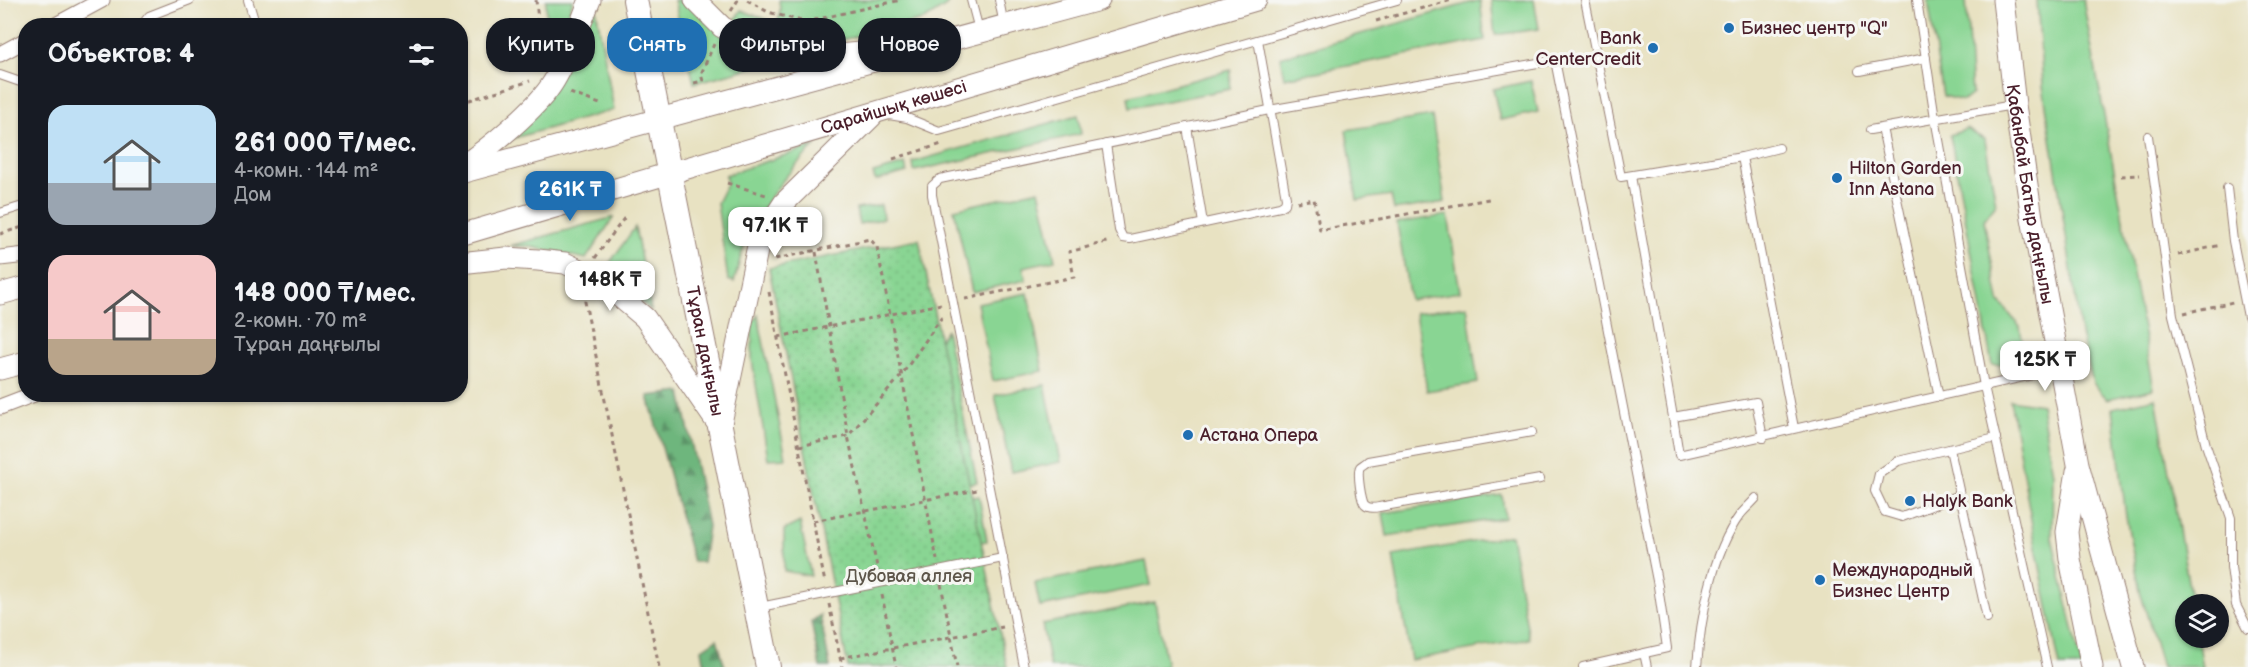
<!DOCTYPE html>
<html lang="ru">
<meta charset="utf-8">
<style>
body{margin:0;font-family:"Balsamiq Sans",sans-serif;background:#242831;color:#f1f3f6;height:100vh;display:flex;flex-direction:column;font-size:22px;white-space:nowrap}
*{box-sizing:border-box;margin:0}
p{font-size:20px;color:#9ea1a6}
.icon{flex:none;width:33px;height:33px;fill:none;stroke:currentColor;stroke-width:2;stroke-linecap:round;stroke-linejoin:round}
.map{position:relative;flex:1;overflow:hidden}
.drawer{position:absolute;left:18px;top:18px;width:450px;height:384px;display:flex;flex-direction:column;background:#171b24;border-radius:24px;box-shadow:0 2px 4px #0004}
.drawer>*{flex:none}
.banner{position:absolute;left:486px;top:18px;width:570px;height:54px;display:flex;gap:12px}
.buttons{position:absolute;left:2175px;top:594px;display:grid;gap:12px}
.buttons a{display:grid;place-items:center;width:54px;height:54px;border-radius:50%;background:#171b24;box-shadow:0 2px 4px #0004;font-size:30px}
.price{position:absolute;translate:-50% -51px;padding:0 14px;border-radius:12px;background:#fff;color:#222;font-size:20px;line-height:39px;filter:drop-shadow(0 2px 3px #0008)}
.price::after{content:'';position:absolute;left:50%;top:36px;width:18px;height:14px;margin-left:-9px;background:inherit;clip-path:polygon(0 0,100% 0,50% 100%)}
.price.current{background:#1f6fb2;color:#fff}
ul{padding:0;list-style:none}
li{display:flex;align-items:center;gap:18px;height:150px;padding:0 30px}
li span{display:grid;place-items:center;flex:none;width:168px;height:120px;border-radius:18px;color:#555}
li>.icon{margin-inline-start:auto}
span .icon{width:72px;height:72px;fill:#fffc;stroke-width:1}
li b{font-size:26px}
h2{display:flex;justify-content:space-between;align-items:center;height:72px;padding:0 30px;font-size:26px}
.chip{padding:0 21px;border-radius:24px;background:#171b24;box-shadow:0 2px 4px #0004;font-size:21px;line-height:54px}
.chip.current{background:#1f6fb2;color:#fff}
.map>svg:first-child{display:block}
.grass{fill:#89d593;stroke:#6a7a5f;stroke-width:1.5}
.forest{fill:url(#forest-firs);stroke:#5c6a54;stroke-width:1.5}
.park{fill:url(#park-dots);stroke:#6a7a5f;stroke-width:1.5}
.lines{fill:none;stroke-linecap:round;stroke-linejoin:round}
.service-casing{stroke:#998076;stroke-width:10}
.minor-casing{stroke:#998076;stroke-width:17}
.secondary-casing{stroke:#998076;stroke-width:23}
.primary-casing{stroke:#998076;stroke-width:26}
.path{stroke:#998076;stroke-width:3;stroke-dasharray:4.5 4.5;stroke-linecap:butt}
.service{stroke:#fff;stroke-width:8}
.minor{stroke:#fff;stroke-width:15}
.secondary{stroke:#fff;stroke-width:21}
.primary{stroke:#fff;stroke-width:24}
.poi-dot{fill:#1f6fb2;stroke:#f6f6f2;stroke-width:2}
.labels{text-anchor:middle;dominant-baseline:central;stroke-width:6;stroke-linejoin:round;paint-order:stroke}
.poi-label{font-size:18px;fill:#4a1f2b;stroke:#f6f6f2;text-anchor:start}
.street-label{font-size:18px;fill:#4a1f2b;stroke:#f6f6f2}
.park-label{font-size:18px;fill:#5d564a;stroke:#f6f6f2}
</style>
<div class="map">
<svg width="2248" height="667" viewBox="0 0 2248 667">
<defs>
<pattern id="forest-firs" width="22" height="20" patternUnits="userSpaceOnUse" patternTransform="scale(1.5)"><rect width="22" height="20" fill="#6eb67d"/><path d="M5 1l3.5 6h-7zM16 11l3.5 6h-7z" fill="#5c9367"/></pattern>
<pattern id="park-dots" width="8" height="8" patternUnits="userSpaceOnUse" patternTransform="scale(1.5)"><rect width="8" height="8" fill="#89d593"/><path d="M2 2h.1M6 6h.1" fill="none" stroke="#78b67f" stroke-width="1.8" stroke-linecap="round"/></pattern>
</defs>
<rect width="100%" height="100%" fill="#f6f6f2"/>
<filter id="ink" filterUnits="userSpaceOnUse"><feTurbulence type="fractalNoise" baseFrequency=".0167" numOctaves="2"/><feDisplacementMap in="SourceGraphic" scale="12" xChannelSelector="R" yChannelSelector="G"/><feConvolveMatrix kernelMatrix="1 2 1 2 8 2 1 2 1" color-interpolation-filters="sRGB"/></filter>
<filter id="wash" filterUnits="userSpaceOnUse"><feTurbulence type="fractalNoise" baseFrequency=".008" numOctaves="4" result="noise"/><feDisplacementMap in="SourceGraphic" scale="24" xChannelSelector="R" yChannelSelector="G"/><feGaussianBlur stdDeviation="1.35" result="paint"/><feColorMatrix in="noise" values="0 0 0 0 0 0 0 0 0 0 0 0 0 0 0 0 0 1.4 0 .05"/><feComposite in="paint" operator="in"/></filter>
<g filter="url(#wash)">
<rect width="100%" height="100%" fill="#e8e2c2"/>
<!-- grass -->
<g class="grass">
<path d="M546 0H573L552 66H548Z"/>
<path d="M674 0H687L784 59 694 83Z"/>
<path d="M779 0H950L946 6 926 19 834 42 809 44 775 38 750 29 734 21 741 10 778 24 780 10Z"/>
<path d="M1480 0 1485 40 1284 78 1280 57Z"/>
<path d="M1491 0H1534L1539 29 1495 35Z"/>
<path d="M1928 0H1966L1972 94 1963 101 1943 96Z"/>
<path d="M2037 0H2083L2154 389 2107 399 2093 383 2081 334 2043 86Z"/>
<path d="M595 3 614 110 507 140Z"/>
<path d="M1231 70 1230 89 1130 108 1128 97Z"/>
<path d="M1531 81 1538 112 1500 120 1493 89Z"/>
<path d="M1078 115 1081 134 914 171 913 162Z"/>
<path d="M1432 116 1445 202 1394 210 1391 195 1357 200 1346 130Z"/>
<path d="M1967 129 1985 140 1996 204 1984 220 1999 301 2020 327 2025 357 2011 364 1992 365 1950 135Z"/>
<path d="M816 145C790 169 766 200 750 232 742 247 739 265 734 282L728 280 717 203 727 183 725 175Z"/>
<path d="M905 164 907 172 875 181 873 173Z"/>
<path d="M1039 190 1055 260 1023 267 1026 280 972 292 954 209Z"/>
<path d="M881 205 883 219 859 224 856 209Z"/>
<path d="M1448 215 1460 292 1410 300 1397 223Z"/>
<path d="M614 217 586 259 527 246H510Z"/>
<path d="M635 227 651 310 604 271Z"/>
<path d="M1028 293 1043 371 993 381 977 303Z"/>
<path d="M1467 306 1478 383 1427 391 1415 313Z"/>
<path d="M758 315 786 458 768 459 752 360V323Z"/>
<path d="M946 330 977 482 942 491 914 381Z"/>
<path d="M1045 385 1061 462 1011 472 995 395Z"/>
<path d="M2156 398 2192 604H2186V638H2198L2203 667H2162L2140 591 2126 517 2113 408Z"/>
<path d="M2010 400 2041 405 2053 474 2052 538 2082 667H2060L2035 542Z"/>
<path d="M1502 495 1505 518 1387 536 1383 513Z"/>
<path d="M979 496 987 541 953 547 945 502Z"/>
<path d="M800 522 811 576 784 571V530Z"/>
<path d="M1511 535 1529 639 1411 660 1393 556Z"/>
<path d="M1146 561 1151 585 1040 607 1035 583Z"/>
<path d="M1155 602 1167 667H1050L1042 624Z"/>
</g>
<!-- forest -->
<g class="forest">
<path d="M681 392 708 526 703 562H693L648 396Z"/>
<path d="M820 615 830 667H820L811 622Z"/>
<path d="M717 639 725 667H705L702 649Z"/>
</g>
<!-- park -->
<path class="park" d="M919 239 1007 667H848L769 268Z"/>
</g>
<g filter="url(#ink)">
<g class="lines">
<defs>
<g id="service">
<path d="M248 0 256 26"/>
<path d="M971 0 979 30"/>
<path d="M999 0 1004 25"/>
<path d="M1585 0 1621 177 1742 157 1779 148"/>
<path d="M1917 0 1935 118 1984 386 2047 667"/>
<path d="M141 26 149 16 190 0"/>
<path d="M1859 71 1926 58"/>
<path d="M0 75 26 84"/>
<path d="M889 115 907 118 939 131 1397 0"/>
<path d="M1187 127 1203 223"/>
<path d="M1882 128 1939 397"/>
<path d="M1870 130 2013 105"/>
<path d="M2148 136 2173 315 2206 445 2231 518V567L2236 605 2248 628"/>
<path d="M1106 144 1119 230 1123 238 1130 239 1280 207 1285 204 1286 198 1258 40"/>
<path d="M1742 157 1794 428"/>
<path d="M1631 176 1673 417 1756 402 1763 438"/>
<path d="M2227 188 2233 241 2248 317"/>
<path d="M0 213 26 205"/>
<path d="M1673 417 1679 455 2059 369"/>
<path d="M1532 432 1368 461C1366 463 1361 466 1360 467 1357 472 1361 502 1365 505 1369 509 1375 508 1379 507L1540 479"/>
<path d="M1950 449 1987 618"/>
<path d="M1960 495 1902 517 1885 512 1875 491 1879 474 1898 461 1996 438"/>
<path d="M760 607 1003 558"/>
<path d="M1644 653 1647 667"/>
<path d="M1024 667 932 195V186L940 179 1269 110 1555 60 1658 586 1667 648 1583 667"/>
<path d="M1697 667C1700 621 1712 553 1740 515 1745 509 1751 504 1756 498"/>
</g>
<g id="minor">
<path d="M54 26 102 0"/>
<path d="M0 54 26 40"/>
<path d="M0 258 26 255"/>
<path d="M0 407 34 394"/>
</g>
<g id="secondary">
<path d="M695 0 722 27 746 40 779 52 818 57 870 52"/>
<path id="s1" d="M2003 0 2015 105 2032 218 2078 464 2133 667"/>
<path d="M462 166C488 149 538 108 554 81 569 56 579 27 590 0"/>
<path d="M460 173 1099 0"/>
<path id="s2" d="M460 235 1256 0"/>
<path d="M460 263 506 258 538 260 565 263 600 280 645 318 718 424"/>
<path d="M0 294 26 287"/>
<path d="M0 369 26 362"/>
<path d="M721 423 759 241 784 203 872 116"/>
<path d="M2077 471 2067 532 2070 559 2092 667"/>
</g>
<g id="primary">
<path id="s3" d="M635 0 768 667"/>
</g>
</defs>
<!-- service casing -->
<use href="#service" class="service-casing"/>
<!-- minor casing -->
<use href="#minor" class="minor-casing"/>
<!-- secondary casing -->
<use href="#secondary" class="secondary-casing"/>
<!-- primary casing -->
<use href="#primary" class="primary-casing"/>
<!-- path -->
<g class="path">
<path d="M536 0 542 63"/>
<path d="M747 0 768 12 805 22 901 0"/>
<path d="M731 11 738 0"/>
<path d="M1376 21 1452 0"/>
<path d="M694 83 703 81 701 74 714 44"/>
<path d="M570 93 600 104"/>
<path d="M460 103 530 81"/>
<path d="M893 159 942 144"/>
<path d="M2121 176 2140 175"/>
<path d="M727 183 766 195"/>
<path d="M1297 202 1314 199 1320 230 1489 199"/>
<path d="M801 214 814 222"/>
<path d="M0 234 26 226"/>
<path d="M816 252 848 436 878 571"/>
<path d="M2178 255 2221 245"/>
<path d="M595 258 625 217"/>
<path d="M775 259 870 239 877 247 937 560"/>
<path d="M583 292 659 667"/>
<path d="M769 292 825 583"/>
<path d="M965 299 1074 277 1069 252 1110 241"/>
<path d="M2184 313 2233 302"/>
<path d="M778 337 941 304"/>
<path d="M799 446 848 436 901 376 942 317"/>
<path d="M813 521 977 490"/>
<path d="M941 584 957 667"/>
<path d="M882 595 896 667"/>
<path d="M829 604 842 667"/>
<path d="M840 658 1003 627"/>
</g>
<!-- service -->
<use href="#service" class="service"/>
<!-- minor -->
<use href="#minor" class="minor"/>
<!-- secondary -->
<use href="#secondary" class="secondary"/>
<!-- primary -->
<use href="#primary" class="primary"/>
</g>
</g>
<!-- markers -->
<g class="poi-dot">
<circle cx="1729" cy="28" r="6"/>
<circle cx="1653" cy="48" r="6"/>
<circle cx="1837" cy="178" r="6"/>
<circle cx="1188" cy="435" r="6"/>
<circle cx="1910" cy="501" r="6"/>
<circle cx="1820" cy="580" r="6"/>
</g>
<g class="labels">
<!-- poi labels -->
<g class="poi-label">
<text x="1741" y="28">Бизнес центр "Q"</text>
<text x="1641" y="38" text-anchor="end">Bank<tspan x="1641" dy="21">CenterCredit</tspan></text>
<text x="1849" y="168">Hilton Garden<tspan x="1849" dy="21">Inn Astana</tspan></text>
<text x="1200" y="435">Астана Опера</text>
<text x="1922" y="501">Halyk Bank</text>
<text x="1832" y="570">Международный<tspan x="1832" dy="21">Бизнес Центр</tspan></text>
</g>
<!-- street labels -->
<g class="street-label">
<text stroke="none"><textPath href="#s2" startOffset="452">Сарайшық көшесі</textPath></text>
<text stroke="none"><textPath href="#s1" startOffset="196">Қабанбай Батыр даңғылы</textPath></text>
<text stroke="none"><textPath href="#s3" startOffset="358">Тұран даңғылы</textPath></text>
</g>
<!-- park labels -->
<g class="park-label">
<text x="909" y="576">Дубовая аллея</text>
</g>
</g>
</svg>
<div class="buttons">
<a><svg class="icon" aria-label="layers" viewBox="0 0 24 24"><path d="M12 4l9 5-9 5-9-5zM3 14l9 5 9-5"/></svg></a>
</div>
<b class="price current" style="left:570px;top:222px">261K ₸</b>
<b class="price" style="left:775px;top:258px">97.1K ₸</b>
<b class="price" style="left:610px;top:312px">148K ₸</b>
<b class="price" style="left:2045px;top:392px">125K ₸</b>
<div class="banner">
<a class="chip">Купить</a>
<a class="chip current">Снять</a>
<a class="chip">Фильтры</a>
<a class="chip">Новое</a>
</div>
<section class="drawer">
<h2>Объектов: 4<svg class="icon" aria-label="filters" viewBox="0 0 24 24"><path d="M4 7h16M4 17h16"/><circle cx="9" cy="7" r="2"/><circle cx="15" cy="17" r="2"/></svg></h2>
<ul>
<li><span style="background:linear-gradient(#bfe0f5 65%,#9aa5b1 0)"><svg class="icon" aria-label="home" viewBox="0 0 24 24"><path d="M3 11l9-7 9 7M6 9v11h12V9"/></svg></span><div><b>261 000 ₸/мес.</b><p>4-комн. · 144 m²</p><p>Дом</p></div></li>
<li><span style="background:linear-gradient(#f6c9c9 70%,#b9a48a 0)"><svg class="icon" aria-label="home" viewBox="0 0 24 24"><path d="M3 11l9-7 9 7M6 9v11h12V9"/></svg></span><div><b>148 000 ₸/мес.</b><p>2-комн. · 70 m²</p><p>Тұран даңғылы</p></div></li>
</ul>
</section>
</div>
